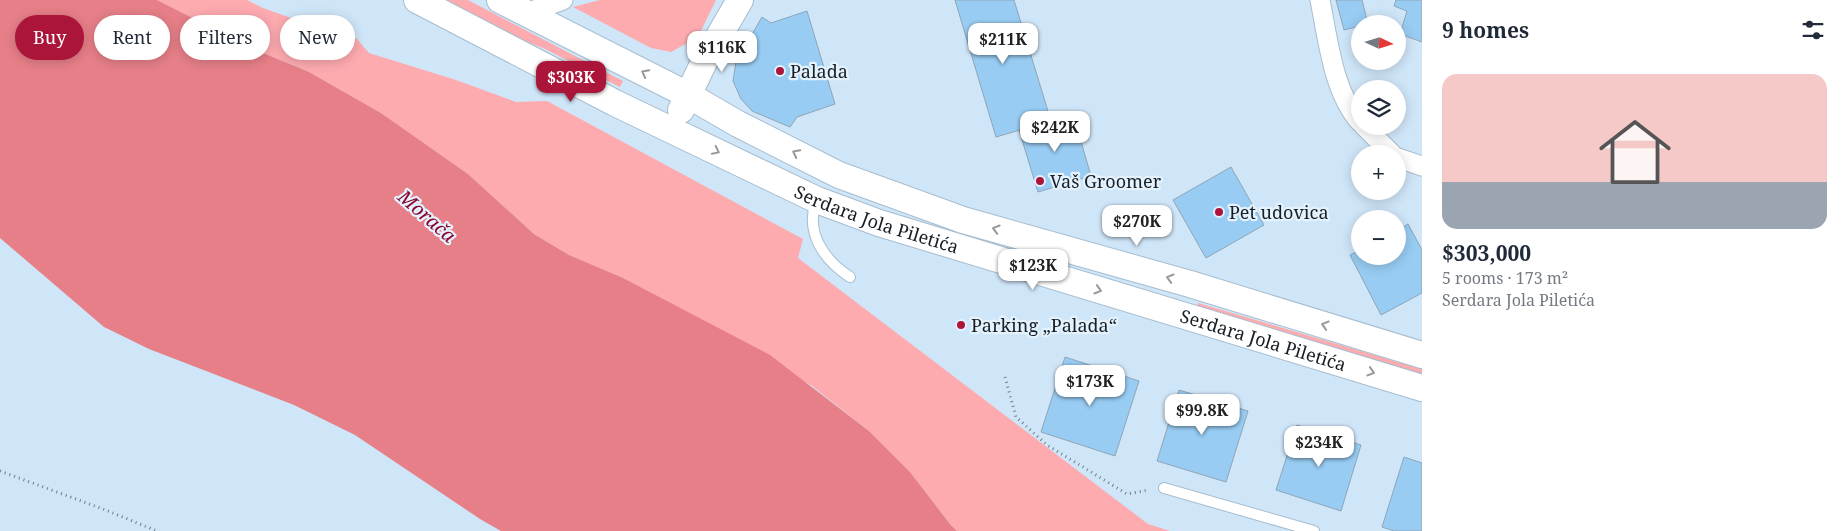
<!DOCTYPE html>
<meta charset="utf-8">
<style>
body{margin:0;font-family:"Noto Serif",serif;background:#f2f2f3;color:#1f2937;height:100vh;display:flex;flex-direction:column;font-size:19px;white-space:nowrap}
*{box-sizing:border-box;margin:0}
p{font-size:16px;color:#747a83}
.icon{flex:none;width:28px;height:28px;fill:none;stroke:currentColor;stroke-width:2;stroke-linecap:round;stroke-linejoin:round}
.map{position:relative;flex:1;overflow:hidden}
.side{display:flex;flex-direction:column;background:#fff;width:425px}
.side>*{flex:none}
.hud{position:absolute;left:15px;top:15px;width:475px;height:45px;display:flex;gap:10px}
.needle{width:32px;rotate:94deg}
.buttons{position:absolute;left:1351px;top:15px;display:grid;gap:10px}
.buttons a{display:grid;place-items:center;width:55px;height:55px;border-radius:50%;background:#fff;box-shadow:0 2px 12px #0003;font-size:25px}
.price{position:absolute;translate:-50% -42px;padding:0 11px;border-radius:10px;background:#fff;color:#222;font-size:16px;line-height:32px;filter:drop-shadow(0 1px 2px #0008)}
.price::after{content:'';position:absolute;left:50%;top:30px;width:15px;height:11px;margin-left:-8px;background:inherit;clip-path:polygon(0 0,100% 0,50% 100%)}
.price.on{background:#ab153a;color:#fff}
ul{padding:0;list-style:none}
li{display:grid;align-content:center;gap:10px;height:265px;padding:0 20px}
li span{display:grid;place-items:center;height:155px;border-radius:15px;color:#555}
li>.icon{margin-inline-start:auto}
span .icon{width:90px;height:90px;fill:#fffc;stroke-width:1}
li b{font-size:21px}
h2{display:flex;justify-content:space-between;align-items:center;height:60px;padding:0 20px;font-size:21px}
.chip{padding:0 18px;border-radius:22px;background:#fff;box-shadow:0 2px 12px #0003;font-size:18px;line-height:45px}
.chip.on{background:#ab153a;color:#fff}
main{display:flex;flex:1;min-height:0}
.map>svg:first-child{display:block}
.green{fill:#feabb0}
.water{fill:#e77f88}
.building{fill:#98ccf3;stroke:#8fa5b6}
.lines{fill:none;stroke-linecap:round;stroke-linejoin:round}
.lane-casing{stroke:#a6bdcf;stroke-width:12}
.street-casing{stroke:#a6bdcf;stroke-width:21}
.secondary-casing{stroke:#a6bdcf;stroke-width:28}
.path{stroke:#6f7e8a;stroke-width:3;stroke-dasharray:1 4;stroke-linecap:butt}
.lane{stroke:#fff;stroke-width:10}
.street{stroke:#fff;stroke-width:19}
.secondary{stroke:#fff;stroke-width:26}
.oneway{stroke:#979a9d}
.poi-dot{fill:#ab153a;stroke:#e4f2fd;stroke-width:2}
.labels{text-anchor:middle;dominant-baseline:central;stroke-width:4.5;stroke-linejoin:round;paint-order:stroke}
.poi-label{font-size:18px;fill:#171f26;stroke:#e4f2fd;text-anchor:start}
.street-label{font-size:18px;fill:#171f26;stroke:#e4f2fd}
.water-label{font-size:19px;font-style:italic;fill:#8a062b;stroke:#e4f2fd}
</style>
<main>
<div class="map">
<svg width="1422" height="531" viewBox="0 0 1422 531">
<rect width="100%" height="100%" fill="#cfe6f9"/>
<!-- green -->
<g class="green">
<path d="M157 0H247L263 8 322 29 356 38 369 53 456 80 516 102 547 101 803 239 798 258 1148 524 1170 531H957L950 524 910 472 869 431 812 386 621 277 569 255 534 234 468 174 381 113 309 72 256 50Z"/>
<path d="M431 0H468L623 81 620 87 543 48 473 21Z"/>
<path d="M600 0H716L698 37 671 52 651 48 573 7Z"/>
<path d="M1198 303 1422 369V376L1196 311Z"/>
</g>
<!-- water -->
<path class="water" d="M0 0H157L256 50 309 72 381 113 468 174 534 234 569 255 621 277 770 355 869 431 910 472 950 524 957 531H501L480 519 355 435 294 405 149 349 104 327 0 238Z"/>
<!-- building -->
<g class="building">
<path d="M955 0H1014L1051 121 996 137Z"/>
<path d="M1336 0H1362L1368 24H1360V26L1344 30Z"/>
<path d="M1396 0H1422V42L1400 34 1407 11 1394 6Z"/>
<path d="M807 11 835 104 797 117 790 127 752 111 741 99 733 81 736 62 762 17 771 23Z"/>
<path d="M1073 114 1091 176 1038 192 1019 130Z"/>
<path d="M1231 167 1264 225 1206 258 1173 200Z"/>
<path d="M1408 224 1422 250V293L1381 315 1350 255 1360 250V256H1398V230Z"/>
<path d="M1065 357 1139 381 1115 456 1041 432Z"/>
<path d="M1179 390 1248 411 1226 482 1157 461Z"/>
<path d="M1297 425 1361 445 1341 511 1276 490Z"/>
<path d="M1404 457 1422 463V531H1394L1382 527Z"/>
</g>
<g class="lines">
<defs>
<g id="lane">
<path d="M816 201C805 233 824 260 850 277"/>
<path d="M1164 488 1314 531"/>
</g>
<g id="street">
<path d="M1320 0C1328 39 1333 92 1360 122"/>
<path d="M526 13 563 0"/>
<path d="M1364 126 1392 154"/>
<path d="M1398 158 1422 166"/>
</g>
<g id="secondary">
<path id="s1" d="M417 0 615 103 817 200 879 223 1422 388"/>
<path d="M500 0 688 95 738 124 839 175 963 220 1190 284 1422 355"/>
<path d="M681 110 704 62 740 0"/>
</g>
</defs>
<!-- lane casing -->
<use href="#lane" class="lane-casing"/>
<!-- street casing -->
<use href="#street" class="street-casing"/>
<!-- secondary casing -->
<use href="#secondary" class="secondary-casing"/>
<!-- path -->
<g class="path">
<path d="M1005 377 1016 417 1047 445 1127 494 1149 490"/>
<path d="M0 471 103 509 157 531"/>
</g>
<!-- lane -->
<use href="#lane" class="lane"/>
<!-- street -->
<use href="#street" class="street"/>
<!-- secondary -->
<use href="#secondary" class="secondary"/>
</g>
<!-- one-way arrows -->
<defs><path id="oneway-chevron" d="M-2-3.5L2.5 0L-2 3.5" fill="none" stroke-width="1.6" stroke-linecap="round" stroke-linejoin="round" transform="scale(1.25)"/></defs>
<g class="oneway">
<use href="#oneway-chevron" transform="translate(645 73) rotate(-153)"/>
<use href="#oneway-chevron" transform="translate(716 151) rotate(26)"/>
<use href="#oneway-chevron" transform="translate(796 153) rotate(-153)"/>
<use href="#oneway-chevron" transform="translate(996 229) rotate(-164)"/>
<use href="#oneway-chevron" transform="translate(1170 278) rotate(-164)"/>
<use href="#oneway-chevron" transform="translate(1098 290) rotate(17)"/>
<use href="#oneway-chevron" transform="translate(1325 325) rotate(-163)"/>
<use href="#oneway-chevron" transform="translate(1371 372) rotate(17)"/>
</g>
<!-- markers -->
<g class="poi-dot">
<circle cx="780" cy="71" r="5"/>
<circle cx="1040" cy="181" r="5"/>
<circle cx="1219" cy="212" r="5"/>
<circle cx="961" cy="325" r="5"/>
</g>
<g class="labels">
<!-- poi labels -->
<g class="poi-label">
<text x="790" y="71">Palada</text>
<text x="1050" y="181">Vaš Groomer</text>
<text x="1229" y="212">Pet udovica</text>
<text x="971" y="325">Parking „Palada“</text>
</g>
<!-- street labels -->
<g class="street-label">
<text stroke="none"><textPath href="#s1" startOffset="510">Serdara Jola Piletića</textPath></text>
<text stroke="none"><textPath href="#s1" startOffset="915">Serdara Jola Piletića</textPath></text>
</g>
<!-- water labels -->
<g class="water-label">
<text transform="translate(427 216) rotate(41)">Morača</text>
</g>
</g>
</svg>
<div class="buttons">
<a><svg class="needle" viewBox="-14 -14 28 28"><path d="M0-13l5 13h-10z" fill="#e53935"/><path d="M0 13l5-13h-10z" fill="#747a83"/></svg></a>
<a><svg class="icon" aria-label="layers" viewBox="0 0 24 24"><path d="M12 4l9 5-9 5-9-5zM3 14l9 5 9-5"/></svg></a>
<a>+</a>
<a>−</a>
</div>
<b class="price" style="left:1003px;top:65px">$211K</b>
<b class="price" style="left:722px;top:73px">$116K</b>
<b class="price on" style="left:571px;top:103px">$303K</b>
<b class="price" style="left:1055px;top:153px">$242K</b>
<b class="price" style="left:1137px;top:247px">$270K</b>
<b class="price" style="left:1033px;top:291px">$123K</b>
<b class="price" style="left:1090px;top:407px">$173K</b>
<b class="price" style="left:1202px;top:436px">$99.8K</b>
<b class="price" style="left:1319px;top:468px">$234K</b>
<div class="hud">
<a class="chip on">Buy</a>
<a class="chip">Rent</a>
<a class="chip">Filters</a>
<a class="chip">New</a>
</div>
</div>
<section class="side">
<h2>9 homes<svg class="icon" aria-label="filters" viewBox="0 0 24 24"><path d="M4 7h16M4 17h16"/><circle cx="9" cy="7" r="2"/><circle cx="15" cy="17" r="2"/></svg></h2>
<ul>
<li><span style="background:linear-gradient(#f6c9c9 70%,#9aa5b1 0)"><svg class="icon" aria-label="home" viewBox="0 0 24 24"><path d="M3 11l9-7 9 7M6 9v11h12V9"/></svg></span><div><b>$303,000</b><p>5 rooms · 173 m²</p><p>Serdara Jola Piletića</p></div></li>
</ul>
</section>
</main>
